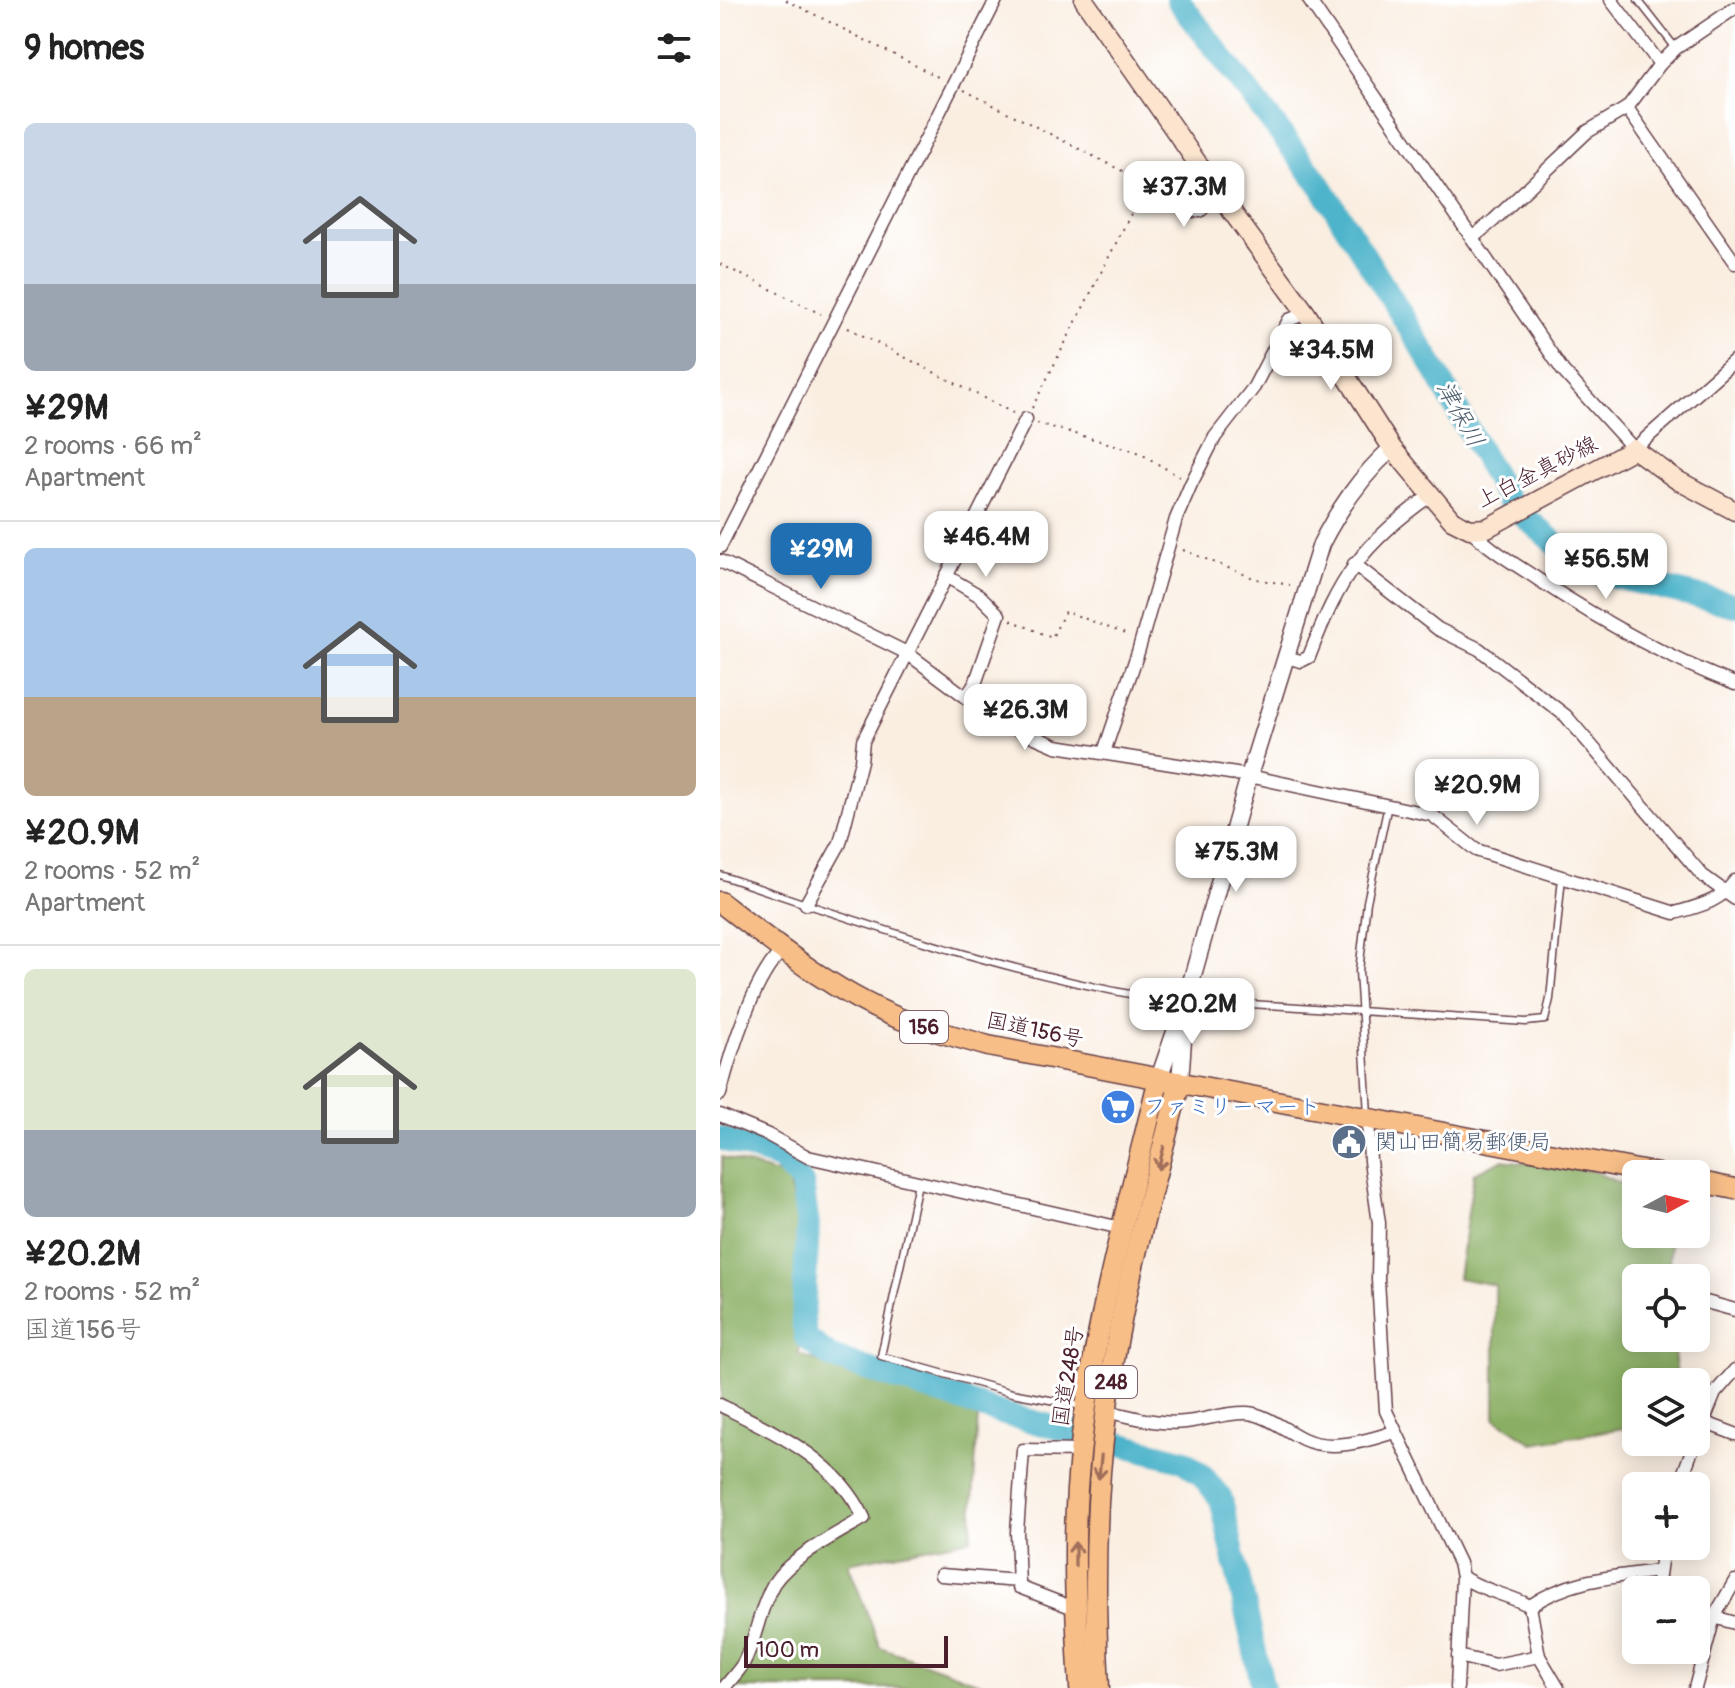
<!DOCTYPE html>
<meta charset="utf-8">
<style>
body{margin:0;font-family:Pangolin,"Klee One",sans-serif;background:#f6f6f6;color:#222;height:100vh;display:flex;flex-direction:column;font-size:30px;white-space:nowrap}
*{box-sizing:border-box;margin:0}
p{font-size:26px;color:#767676}
.icon{flex:none;width:44px;height:44px;fill:none;stroke:currentColor;stroke-width:2;stroke-linecap:round;stroke-linejoin:round}
.map{position:relative;flex:1;overflow:hidden}
.side{display:flex;flex-direction:column;background:#fff;width:720px}
.side>*{flex:none}
.needle{width:52px;rotate:83deg}
.buttons{position:absolute;left:902px;top:1160px;display:grid;gap:16px}
.buttons a{display:grid;place-items:center;width:88px;height:88px;border-radius:12px;background:#fff;box-shadow:0 4px 20px #0003;font-size:40px}
.scale{position:absolute;left:24px;bottom:20px;width:204px;box-sizing:border-box;padding-left:8px;border:4px solid #4a1f2b;border-top:0;font-size:22px;line-height:28px;white-space:nowrap;color:#4a1f2b;-webkit-text-stroke:6px #fff;paint-order:stroke}
.price{position:absolute;translate:-50% -68px;padding:0 18px;border-radius:16px;background:#fff;color:#222;font-size:26px;line-height:52px;filter:drop-shadow(0 2px 4px #0008)}
.price::after{content:'';position:absolute;left:50%;top:48px;width:24px;height:18px;margin-left:-12px;background:inherit;clip-path:polygon(0 0,100% 0,50% 100%)}
.price.current{background:#1f6fb2;color:#fff}
ul{padding:0;list-style:none}
li{display:grid;align-content:center;gap:16px;height:424px;padding:0 24px}
li+li{border-top:2px solid #e0e0e0}
li span{display:grid;place-items:center;height:248px;border-radius:12px;color:#555}
li>.icon{margin-inline-start:auto}
span .icon{width:144px;height:144px;fill:#fffc;stroke-width:1}
li b{font-size:34px}
h2{display:flex;justify-content:space-between;align-items:center;height:96px;padding:0 24px;font-size:34px}
main{display:flex;flex:1;min-height:0}
.map>svg:first-child{display:block}
.forest{fill:#8aaf63;stroke:#6a6747;stroke-width:2}
.lines{fill:none;stroke-linecap:round;stroke-linejoin:round}
.river{stroke:#4db4cb;stroke-width:24}
.service-casing{stroke:#643e46;stroke-width:9}
.minor-casing{stroke:#643e46;stroke-width:15}
.tertiary-casing{stroke:#643e46;stroke-width:19}
.secondary-casing{stroke:#643e46;stroke-width:21}
.trunk-casing{stroke:#643e46;stroke-width:23}
.path{stroke:#643e46;stroke-width:2;stroke-dasharray:2 6;stroke-linecap:butt}
.service{stroke:#fff;stroke-width:6}
.minor{stroke:#fff;stroke-width:12}
.tertiary{stroke:#fff;stroke-width:16}
.secondary{stroke:#fce5cf;stroke-width:18}
.trunk{stroke:#f7be88;stroke-width:20}
.oneway{stroke:#a06e5a}
.labels{text-anchor:middle;dominant-baseline:central;stroke-width:6;stroke-linejoin:round;paint-order:stroke}
.shield{fill:#fff;stroke:#80626b;stroke-width:2}
.shield-label{font-size:20px;font-weight:bold;fill:#4a1f2b}
.street-label{font-size:22px;fill:#4a1f2b;stroke:#fff}
.shop-label{font-size:22px;fill:#366cbe;stroke:#fff;text-anchor:start}
.service-label{font-size:22px;fill:#4e5e75;stroke:#fff;text-anchor:start}
.water-label{font-size:24px;font-style:italic;fill:#4b5b6b;stroke:#fff}
</style>
<main>
<section class="side">
<h2>9 homes<svg class="icon" aria-label="filters" viewBox="0 0 24 24"><path d="M4 7h16M4 17h16"/><circle cx="9" cy="7" r="2"/><circle cx="15" cy="17" r="2"/></svg></h2>
<ul>
<li><span style="background:linear-gradient(#c9d6e8 65%,#9aa5b1 0)"><svg class="icon" aria-label="home" viewBox="0 0 24 24"><path d="M3 11l9-7 9 7M6 9v11h12V9"/></svg></span><div><b>¥29M</b><p>2 rooms · 66 m²</p><p>Apartment</p></div></li>
<li><span style="background:linear-gradient(#a9c7e8 60%,#b9a48a 0)"><svg class="icon" aria-label="home" viewBox="0 0 24 24"><path d="M3 11l9-7 9 7M6 9v11h12V9"/></svg></span><div><b>¥20.9M</b><p>2 rooms · 52 m²</p><p>Apartment</p></div></li>
<li><span style="background:linear-gradient(#dfe7d0 65%,#9aa5b1 0)"><svg class="icon" aria-label="home" viewBox="0 0 24 24"><path d="M3 11l9-7 9 7M6 9v11h12V9"/></svg></span><div><b>¥20.2M</b><p>2 rooms · 52 m²</p><p>国道156号</p></div></li>
</ul>
</section>
<div class="map">
<svg width="1015" height="1688" viewBox="0 0 1015 1688">
<rect width="100%" height="100%" fill="#fff"/>
<filter id="ink" filterUnits="userSpaceOnUse"><feTurbulence type="fractalNoise" baseFrequency=".0125" numOctaves="2"/><feDisplacementMap in="SourceGraphic" scale="16" xChannelSelector="R" yChannelSelector="G"/><feConvolveMatrix kernelMatrix="1 2 1 2 8 2 1 2 1" color-interpolation-filters="sRGB"/></filter>
<filter id="wash" filterUnits="userSpaceOnUse"><feTurbulence type="fractalNoise" baseFrequency=".006" numOctaves="4" result="noise"/><feDisplacementMap in="SourceGraphic" scale="32" xChannelSelector="R" yChannelSelector="G"/><feGaussianBlur stdDeviation="1.8" result="paint"/><feColorMatrix in="noise" values="0 0 0 0 0 0 0 0 0 0 0 0 0 0 0 0 0 1.4 0 .05"/><feComposite in="paint" operator="in"/></filter>
<g filter="url(#wash)">
<rect width="100%" height="100%" fill="#faeee1"/>
<!-- forest -->
<g class="forest">
<path d="M2 1157 67 1177 82 1236 79 1355 258 1415 251 1539 128 1563 160 1647 274 1688H0Z"/>
<path d="M782 1160 873 1171 916 1191V1234H951L948 1278H916V1338H952L958 1382H916V1426L813 1443 775 1418V1285L738 1278 754 1173Z"/>
</g>
<g class="lines">
<!-- river -->
<g class="river">
<path d="M458 0 601 186 707 356 790 504 866 570 1015 605"/>
<path d="M0 1138 60 1159 82 1183 88 1226 83 1320 86 1338 111 1357 280 1413 462 1460 482 1475 501 1499 543 1688"/>
</g>
</g>
</g>
<g filter="url(#ink)">
<g class="lines">
<defs>
<g id="service">
<path d="M918 0 955 47"/>
<path d="M0 875C140 923 279 970 425 997L806 1022 825 1020 830 999 842 877"/>
<path d="M648 1114 639 971 647 902 668 805"/>
<path d="M198 1183 161 1356 292 1393 362 1406"/>
</g>
<g id="minor">
<path d="M589 0 843 371 914 449 1015 360"/>
<path d="M891 0 940 64 956 48 1015 8"/>
<path d="M907 108 1015 263"/>
<path d="M427 184 449 196 466 211H480L499 194"/>
<path d="M752 238 774 220 867 132 907 108 940 64"/>
<path d="M750 529C770 550 795 564 819 580 881 621 945 657 1015 684"/>
<path d="M0 547 276 0"/>
<path d="M0 561 187 653 246 697 301 731 336 746 529 776 712 815 756 850 955 913C979 906 1000 902 1015 881"/>
<path d="M634 564 718 629 759 649 846 716 982 875 1015 899"/>
<path d="M226 576 260 596 279 615 255 684 246 697"/>
<path d="M565 657 581 661 589 657C619 579 641 544 711 495"/>
<path d="M384 752 418 652 456 519 471 484 495 437 534 387 569 320 586 313"/>
<path d="M86 904 120 843 141 761 143 741 306 419"/>
<path d="M0 1094C10 1055 33 978 62 951"/>
<path d="M0 1115 48 1135 88 1157 401 1228"/>
<path d="M648 1118 650 1161 659 1223 658 1280 666 1411 739 1563 742 1577 737 1688"/>
<path d="M986 1302 1015 1310"/>
<path d="M0 1405C56 1433 116 1459 144 1518 117 1534 71 1557 54 1583 39 1608 37 1638 23 1664 18 1672 10 1680 4 1688"/>
<path d="M386 1411C413 1417 438 1425 466 1422 486 1420 506 1412 527 1413 546 1414 566 1431 583 1439 611 1452 646 1441 674 1432"/>
<path d="M983 1422 1015 1434"/>
<path d="M976 1440 995 1393 1015 1370"/>
<path d="M959 1486 975 1442"/>
<path d="M221 1575 299 1581"/>
<path d="M742 1577C763 1591 787 1594 810 1606L819 1656 838 1688"/>
<path d="M937 1590 943 1546"/>
<path d="M810 1606C850 1579 892 1577 939 1571"/>
<path d="M356 1609 299 1587 297 1532 303 1450 361 1451"/>
<path d="M994 1617 1015 1623"/>
<path d="M738 1656 775 1665 819 1656"/>
<path d="M975 1688 994 1617 1015 1581"/>
</g>
<g id="tertiary">
<path d="M439 1078 466 1000 529 776 601 544C620 507 641 476 672 448"/>
<path d="M460 1082 464 1026"/>
</g>
<path id="secondary" d="M364 0 499 194 586 313 672 448 732 520 750 529 767 528 914 449 957 480 1015 511"/>
<g id="trunk">
<path d="M0 902C59 948 120 997 191 1023 216 1032 242 1038 268 1046L938 1174"/>
<path d="M976 1181 1015 1189"/>
<path d="M360 1688C356 1617 352 1547 358 1476 369 1341 407 1209 439 1078"/>
<path d="M379 1688C374 1596 374 1506 386 1415 399 1302 432 1192 460 1082"/>
</g>
</defs>
<!-- service casing -->
<use href="#service" class="service-casing"/>
<!-- minor casing -->
<use href="#minor" class="minor-casing"/>
<!-- tertiary casing -->
<use href="#tertiary" class="tertiary-casing"/>
<!-- secondary casing -->
<use href="#secondary" class="secondary-casing"/>
<!-- trunk casing -->
<use href="#trunk" class="trunk-casing"/>
<!-- path -->
<g class="path">
<path d="M66 0 220 78"/>
<path d="M244 90 416 178"/>
<path d="M0 264 101 314"/>
<path d="M128 328 293 413"/>
<path d="M312 408 420 196"/>
<path d="M317 423 416 451 460 477"/>
<path d="M463 550 536 579 570 585"/>
<path d="M291 620 332 638 345 611 408 635"/>
</g>
<!-- service -->
<use href="#service" class="service"/>
<!-- minor -->
<use href="#minor" class="minor"/>
<!-- tertiary -->
<use href="#tertiary" class="tertiary"/>
<!-- secondary -->
<use href="#secondary" class="secondary"/>
<!-- trunk -->
<use href="#trunk" class="trunk"/>
</g>
<!-- one-way arrows -->
<defs><path id="oneway-shaft" d="M-6 0H5M1.5-3L5.5 0L1.5 3" fill="none" stroke-width="1.6" stroke-linecap="round" stroke-linejoin="round" transform="scale(2)"/></defs>
<g class="oneway">
<use href="#oneway-shaft" transform="translate(441 1158) rotate(104)"/>
<use href="#oneway-shaft" transform="translate(380 1467) rotate(96)"/>
<use href="#oneway-shaft" transform="translate(355 1554) rotate(-90)"/>
</g>
</g>
<!-- icons -->
<defs>
<symbol id="supermarket-disc" viewBox="-11 -11 22 22"><circle r="9.5" fill="#3f7fe0" stroke="#fff"/><path d="M-6-5.5h2.5l.6 2H6L4.5 2H-2.5L-4.4-4H-6ZM-1.5 3.2a1.3 1.3 0 1 0 .1 0ZM3 3.2a1.3 1.3 0 1 0 .1 0Z" fill="#fff"/></symbol>
<symbol id="civic-disc" viewBox="-11 -11 22 22"><circle r="9.5" fill="#5c6f8a" stroke="#fff"/><path d="M-.6-6.5H3V-4.5H.6V-3L4-1V1h2V6H-6V1h2V-1L-.6-3ZM-1.2 2.5V6h2.4V2.5Z" fill="#fff"/></symbol>
</defs>
<g fill-rule="evenodd">
<use href="#supermarket-disc" x="378" y="1087" width="40" height="40"/>
<use href="#civic-disc" x="609" y="1122" width="40" height="40"/>
</g>
<g class="labels">
<!-- shield labels -->
<g class="shield">
<rect x="180" y="1011" width="48" height="32" rx="6"/>
<rect x="365" y="1366" width="52" height="32" rx="6"/>
</g>
<g class="shield-label">
<text x="204" y="1027">156</text>
<text x="391" y="1382">248</text>
</g>
<!-- street labels -->
<g class="street-label">
<text transform="translate(817 472) rotate(-27)">上白金真砂線</text>
<text transform="translate(315 1030) rotate(12)">国道156号</text>
<text transform="translate(348 1376) rotate(-81)">国道248号</text>
</g>
<!-- shop labels -->
<g class="shop-label">
<text x="424" y="1107">ファミリーマート</text>
</g>
<!-- service labels -->
<g class="service-label">
<text x="655" y="1142">関山田簡易郵便局</text>
</g>
<!-- water labels -->
<g class="water-label">
<text transform="translate(740 414) rotate(61)">津保川</text>
</g>
</g>
</svg>
<div class="buttons">
<a><svg class="needle" viewBox="-14 -14 28 28"><path d="M0-13l5 13h-10z" fill="#e53935"/><path d="M0 13l5-13h-10z" fill="#767676"/></svg></a>
<a><svg class="icon" aria-label="locate" viewBox="0 0 24 24"><circle cx="12" cy="12" r="6"/><path d="M12 2v4M12 18v4M2 12h4M18 12h4"/></svg></a>
<a><svg class="icon" aria-label="layers" viewBox="0 0 24 24"><path d="M12 4l9 5-9 5-9-5zM3 14l9 5 9-5"/></svg></a>
<a>+</a>
<a>−</a>
</div>
<div class="scale">100 m</div>
<b class="price" style="left:464px;top:229px">¥37.3M</b>
<b class="price" style="left:611px;top:392px">¥34.5M</b>
<b class="price" style="left:266px;top:579px">¥46.4M</b>
<b class="price current" style="left:101px;top:591px">¥29M</b>
<b class="price" style="left:886px;top:601px">¥56.5M</b>
<b class="price" style="left:305px;top:752px">¥26.3M</b>
<b class="price" style="left:757px;top:827px">¥20.9M</b>
<b class="price" style="left:516px;top:894px">¥75.3M</b>
<b class="price" style="left:472px;top:1046px">¥20.2M</b>
</div>
</main>
